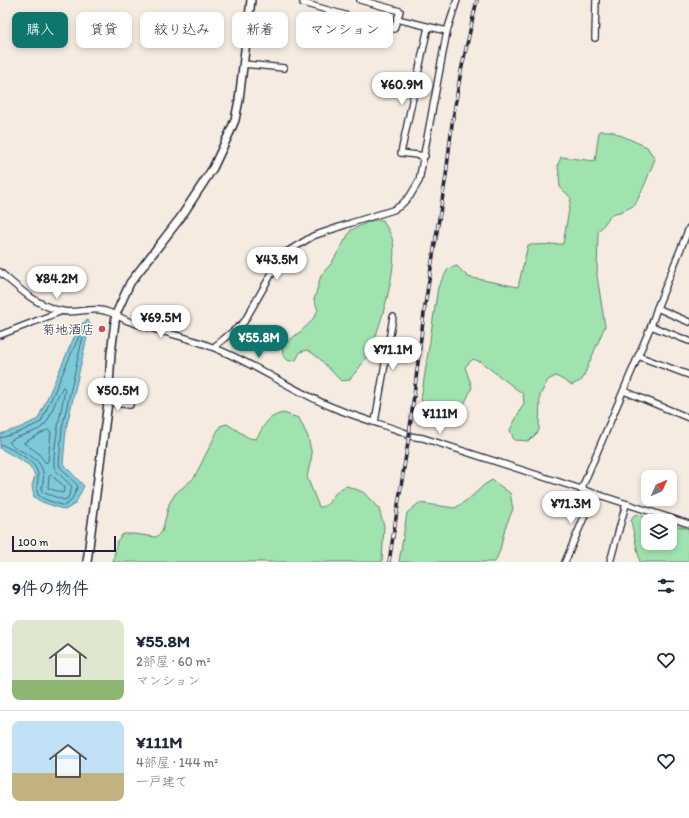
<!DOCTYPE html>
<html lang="ja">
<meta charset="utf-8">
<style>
body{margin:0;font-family:Itim,"Klee One",sans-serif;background:#f2f2f3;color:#1f2937;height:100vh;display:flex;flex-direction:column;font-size:15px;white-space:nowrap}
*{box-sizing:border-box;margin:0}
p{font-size:13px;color:#747a83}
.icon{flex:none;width:22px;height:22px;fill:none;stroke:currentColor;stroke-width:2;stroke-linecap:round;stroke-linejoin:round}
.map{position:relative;height:562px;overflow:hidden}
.panel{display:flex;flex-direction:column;background:#fff;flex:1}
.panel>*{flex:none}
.banner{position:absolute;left:12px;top:12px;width:400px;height:36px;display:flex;gap:8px}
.needle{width:26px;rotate:45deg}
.tools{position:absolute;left:641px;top:470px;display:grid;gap:8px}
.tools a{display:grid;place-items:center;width:36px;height:36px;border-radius:8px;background:#fff;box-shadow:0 2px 6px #0003;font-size:20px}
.scale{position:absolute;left:12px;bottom:10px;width:104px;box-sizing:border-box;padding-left:4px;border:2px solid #22223b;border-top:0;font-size:11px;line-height:14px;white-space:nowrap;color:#22223b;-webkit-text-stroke:3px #fdfcf7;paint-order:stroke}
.price{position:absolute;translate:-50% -34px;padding:0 9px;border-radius:14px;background:#fff;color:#222;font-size:13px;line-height:26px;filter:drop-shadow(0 1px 2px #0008)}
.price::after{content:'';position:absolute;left:50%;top:24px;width:12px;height:9px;margin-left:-6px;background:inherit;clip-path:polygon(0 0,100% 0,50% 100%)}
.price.current{background:#0f766e;color:#fff}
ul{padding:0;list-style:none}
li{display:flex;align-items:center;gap:12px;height:100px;padding:0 12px}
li+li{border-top:1px solid #e0e1e3}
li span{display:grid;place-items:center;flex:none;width:112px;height:80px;border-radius:8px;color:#555}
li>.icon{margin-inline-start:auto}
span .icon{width:48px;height:48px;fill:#fffc;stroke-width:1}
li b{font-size:17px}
h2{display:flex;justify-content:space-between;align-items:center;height:48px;padding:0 12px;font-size:17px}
.pill{padding:0 14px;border-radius:8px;background:#fff;box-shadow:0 2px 6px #0003;font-size:14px;line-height:36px}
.pill.current{background:#0f766e;color:#fff}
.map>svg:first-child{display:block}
.green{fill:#a0e3ae;stroke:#618274}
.water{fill:#7ccad9;stroke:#58879a}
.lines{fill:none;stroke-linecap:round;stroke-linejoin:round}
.shore{stroke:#46657a;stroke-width:1}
.minor-casing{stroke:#22223b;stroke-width:8}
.tertiary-casing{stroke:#22223b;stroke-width:10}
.minor{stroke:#fdfcf7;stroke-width:5.5}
.tertiary{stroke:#fdfcf7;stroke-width:7}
.rail-casing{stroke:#22223b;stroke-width:3.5}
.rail{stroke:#fdfcf7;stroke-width:2;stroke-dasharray:6;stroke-linecap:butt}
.poi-dot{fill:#d1495b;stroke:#fdfcf7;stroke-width:1.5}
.labels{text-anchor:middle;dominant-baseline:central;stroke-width:3;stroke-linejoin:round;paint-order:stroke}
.poi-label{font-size:13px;fill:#22223b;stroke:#fdfcf7;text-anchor:end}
</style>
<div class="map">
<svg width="689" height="562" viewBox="0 0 689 562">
<rect width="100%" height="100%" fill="#f5ebe1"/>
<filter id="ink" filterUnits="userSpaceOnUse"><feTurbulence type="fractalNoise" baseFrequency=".025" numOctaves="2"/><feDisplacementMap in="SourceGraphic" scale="8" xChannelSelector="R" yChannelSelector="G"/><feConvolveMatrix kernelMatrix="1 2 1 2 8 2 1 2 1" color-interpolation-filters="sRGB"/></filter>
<g filter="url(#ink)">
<!-- green -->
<g class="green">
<path d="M599 131H611L647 147 655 159 645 184 635 205 623 211 612 214 598 232 597 276 605 326 582 380 572 385 556 376 548 380 540 395 539 431 529 441 514 440 510 430 524 403 523 394 481 362 473 359 465 367 472 387 463 407 445 415 427 410 421 399 438 287 448 269 457 266 468 277 518 287 528 245 563 244 571 198 560 187 558 165 561 157 595 161Z"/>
<path d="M373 220H383C386 227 392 235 393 242 398 268 379 335 366 358 361 366 355 373 349 380L341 381 320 359 308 350 300 352 296 360 289 361 283 356 282 347C295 334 311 327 318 310L314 300 321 275 331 264 351 230Z"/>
<path d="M283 413 299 418 308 437 312 455 307 477 319 507C329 508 331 496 338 491 340 489 344 487 347 486L363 492 379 509 384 526 382 562H113L117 541 123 534H134L156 537 162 532 169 504 175 494 194 478 220 426 227 424 249 438 256 439C265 425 266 417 283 413Z"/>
<path d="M492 480 510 493 513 509 505 528 500 550 495 562H399L407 513 419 503 455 508 470 498 484 485Z"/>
<path d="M635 514 660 521H648V543H670V524L689 529V562H640L631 521Z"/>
</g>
<!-- water -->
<path class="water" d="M87 320 90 324 66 429 63 464 84 486 75 504 65 510 42 502 34 497 32 486 35 475 29 465 0 448V434L19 428 38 419 79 326Z"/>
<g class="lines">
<!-- shore -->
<g class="shore">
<path d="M63 387 65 389C63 402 50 460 55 469 59 476 68 481 72 487L68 498 64 500 42 492C41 485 45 479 43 473 40 454 19 454 9 442 16 435 35 434 43 426 52 419 55 396 63 387Z"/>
<path d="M48 430 51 432 48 461 46 463 38 453 24 443Z"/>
<path d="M0 438 20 432 41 422 80 334H83V336L62 428 59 464 60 467 78 486 71 501 64 506 44 499 38 495C36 488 38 483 38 476 39 462 14 451 3 445H0"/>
<path d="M51 475 65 487 63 493 48 488 49 477Z"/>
</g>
<defs>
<g id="minor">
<path d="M304 0 303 3 394 29 400 11 360 0"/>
<path d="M397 19 447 31"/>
<path d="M595 38 596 0"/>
<path d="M243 64 284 68"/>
<path d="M425 156 401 153 428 27"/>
<path d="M0 272C18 288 37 306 61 311 73 314 88 308 100 310 110 311 119 317 128 321 156 331 185 336 212 347 254 363 291 390 332 407 356 417 381 424 406 433L409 436 423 438 689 524"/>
<path d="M657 308 689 322"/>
<path d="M651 326 689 341"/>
<path d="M0 335 62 311"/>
<path d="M214 347 244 322 272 273 285 253 313 236 351 223 393 210 400 206 410 196 419 181 447 31 457 0"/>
<path d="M638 356 689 375"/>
<path d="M624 391 689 418"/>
<path d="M108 402 130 405"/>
<path d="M375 422 393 317"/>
<path d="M581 490 651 326 657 308 689 228"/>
<path d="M565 562 594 494"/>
<path d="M610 562 626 504"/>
</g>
<path id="tertiary" d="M87 562 108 402 111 353 116 314 130 283 181 217 213 168 230 132 235 120 239 100 251 0"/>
</defs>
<!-- minor casing -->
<use href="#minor" class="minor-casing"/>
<!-- tertiary casing -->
<use href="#tertiary" class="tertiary-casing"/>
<!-- minor -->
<use href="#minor" class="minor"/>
<!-- tertiary -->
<use href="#tertiary" class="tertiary"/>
<defs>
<path id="rail" d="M389 562 409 436 425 305 446 176 452 124 461 71 477 0"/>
</defs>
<!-- rail casing -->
<use href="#rail" class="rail-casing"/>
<!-- rail -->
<use href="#rail" class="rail"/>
</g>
</g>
<!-- markers -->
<circle class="poi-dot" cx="102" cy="329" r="4"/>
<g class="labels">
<!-- poi labels -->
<g class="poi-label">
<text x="94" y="329">菊地酒店</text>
</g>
</g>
</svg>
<div class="tools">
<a><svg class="needle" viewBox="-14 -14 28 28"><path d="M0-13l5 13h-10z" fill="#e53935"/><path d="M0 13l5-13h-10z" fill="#747a83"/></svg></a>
<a><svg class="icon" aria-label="layers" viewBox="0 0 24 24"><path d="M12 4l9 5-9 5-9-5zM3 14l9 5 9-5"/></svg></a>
</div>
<div class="scale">100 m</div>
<b class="price" style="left:402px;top:106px">¥60.9M</b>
<b class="price" style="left:277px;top:281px">¥43.5M</b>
<b class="price" style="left:57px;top:300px">¥84.2M</b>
<b class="price" style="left:161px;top:339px">¥69.5M</b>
<b class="price current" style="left:259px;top:359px">¥55.8M</b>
<b class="price" style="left:393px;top:371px">¥71.1M</b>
<b class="price" style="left:118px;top:412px">¥50.5M</b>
<b class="price" style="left:440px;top:435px">¥111M</b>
<b class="price" style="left:571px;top:525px">¥71.3M</b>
<div class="banner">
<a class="pill current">購入</a>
<a class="pill">賃貸</a>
<a class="pill">絞り込み</a>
<a class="pill">新着</a>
<a class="pill">マンション</a>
</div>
</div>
<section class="panel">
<h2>9件の物件<svg class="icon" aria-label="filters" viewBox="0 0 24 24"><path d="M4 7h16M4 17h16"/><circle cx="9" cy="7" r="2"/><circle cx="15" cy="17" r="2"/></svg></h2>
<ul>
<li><span style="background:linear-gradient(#dfe7d0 75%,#8fb573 0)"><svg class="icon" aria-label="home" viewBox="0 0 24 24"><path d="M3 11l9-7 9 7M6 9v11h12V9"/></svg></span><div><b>¥55.8M</b><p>2部屋 · 60 m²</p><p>マンション</p></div><svg class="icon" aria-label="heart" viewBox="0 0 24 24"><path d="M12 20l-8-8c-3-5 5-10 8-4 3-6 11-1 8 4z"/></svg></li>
<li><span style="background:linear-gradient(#bfe0f5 65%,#c2b280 0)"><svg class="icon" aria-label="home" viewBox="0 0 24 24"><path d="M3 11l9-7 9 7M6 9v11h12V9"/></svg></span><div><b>¥111M</b><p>4部屋 · 144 m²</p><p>一戸建て</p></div><svg class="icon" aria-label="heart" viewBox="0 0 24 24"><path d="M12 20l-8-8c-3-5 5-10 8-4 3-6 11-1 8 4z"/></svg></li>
</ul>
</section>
